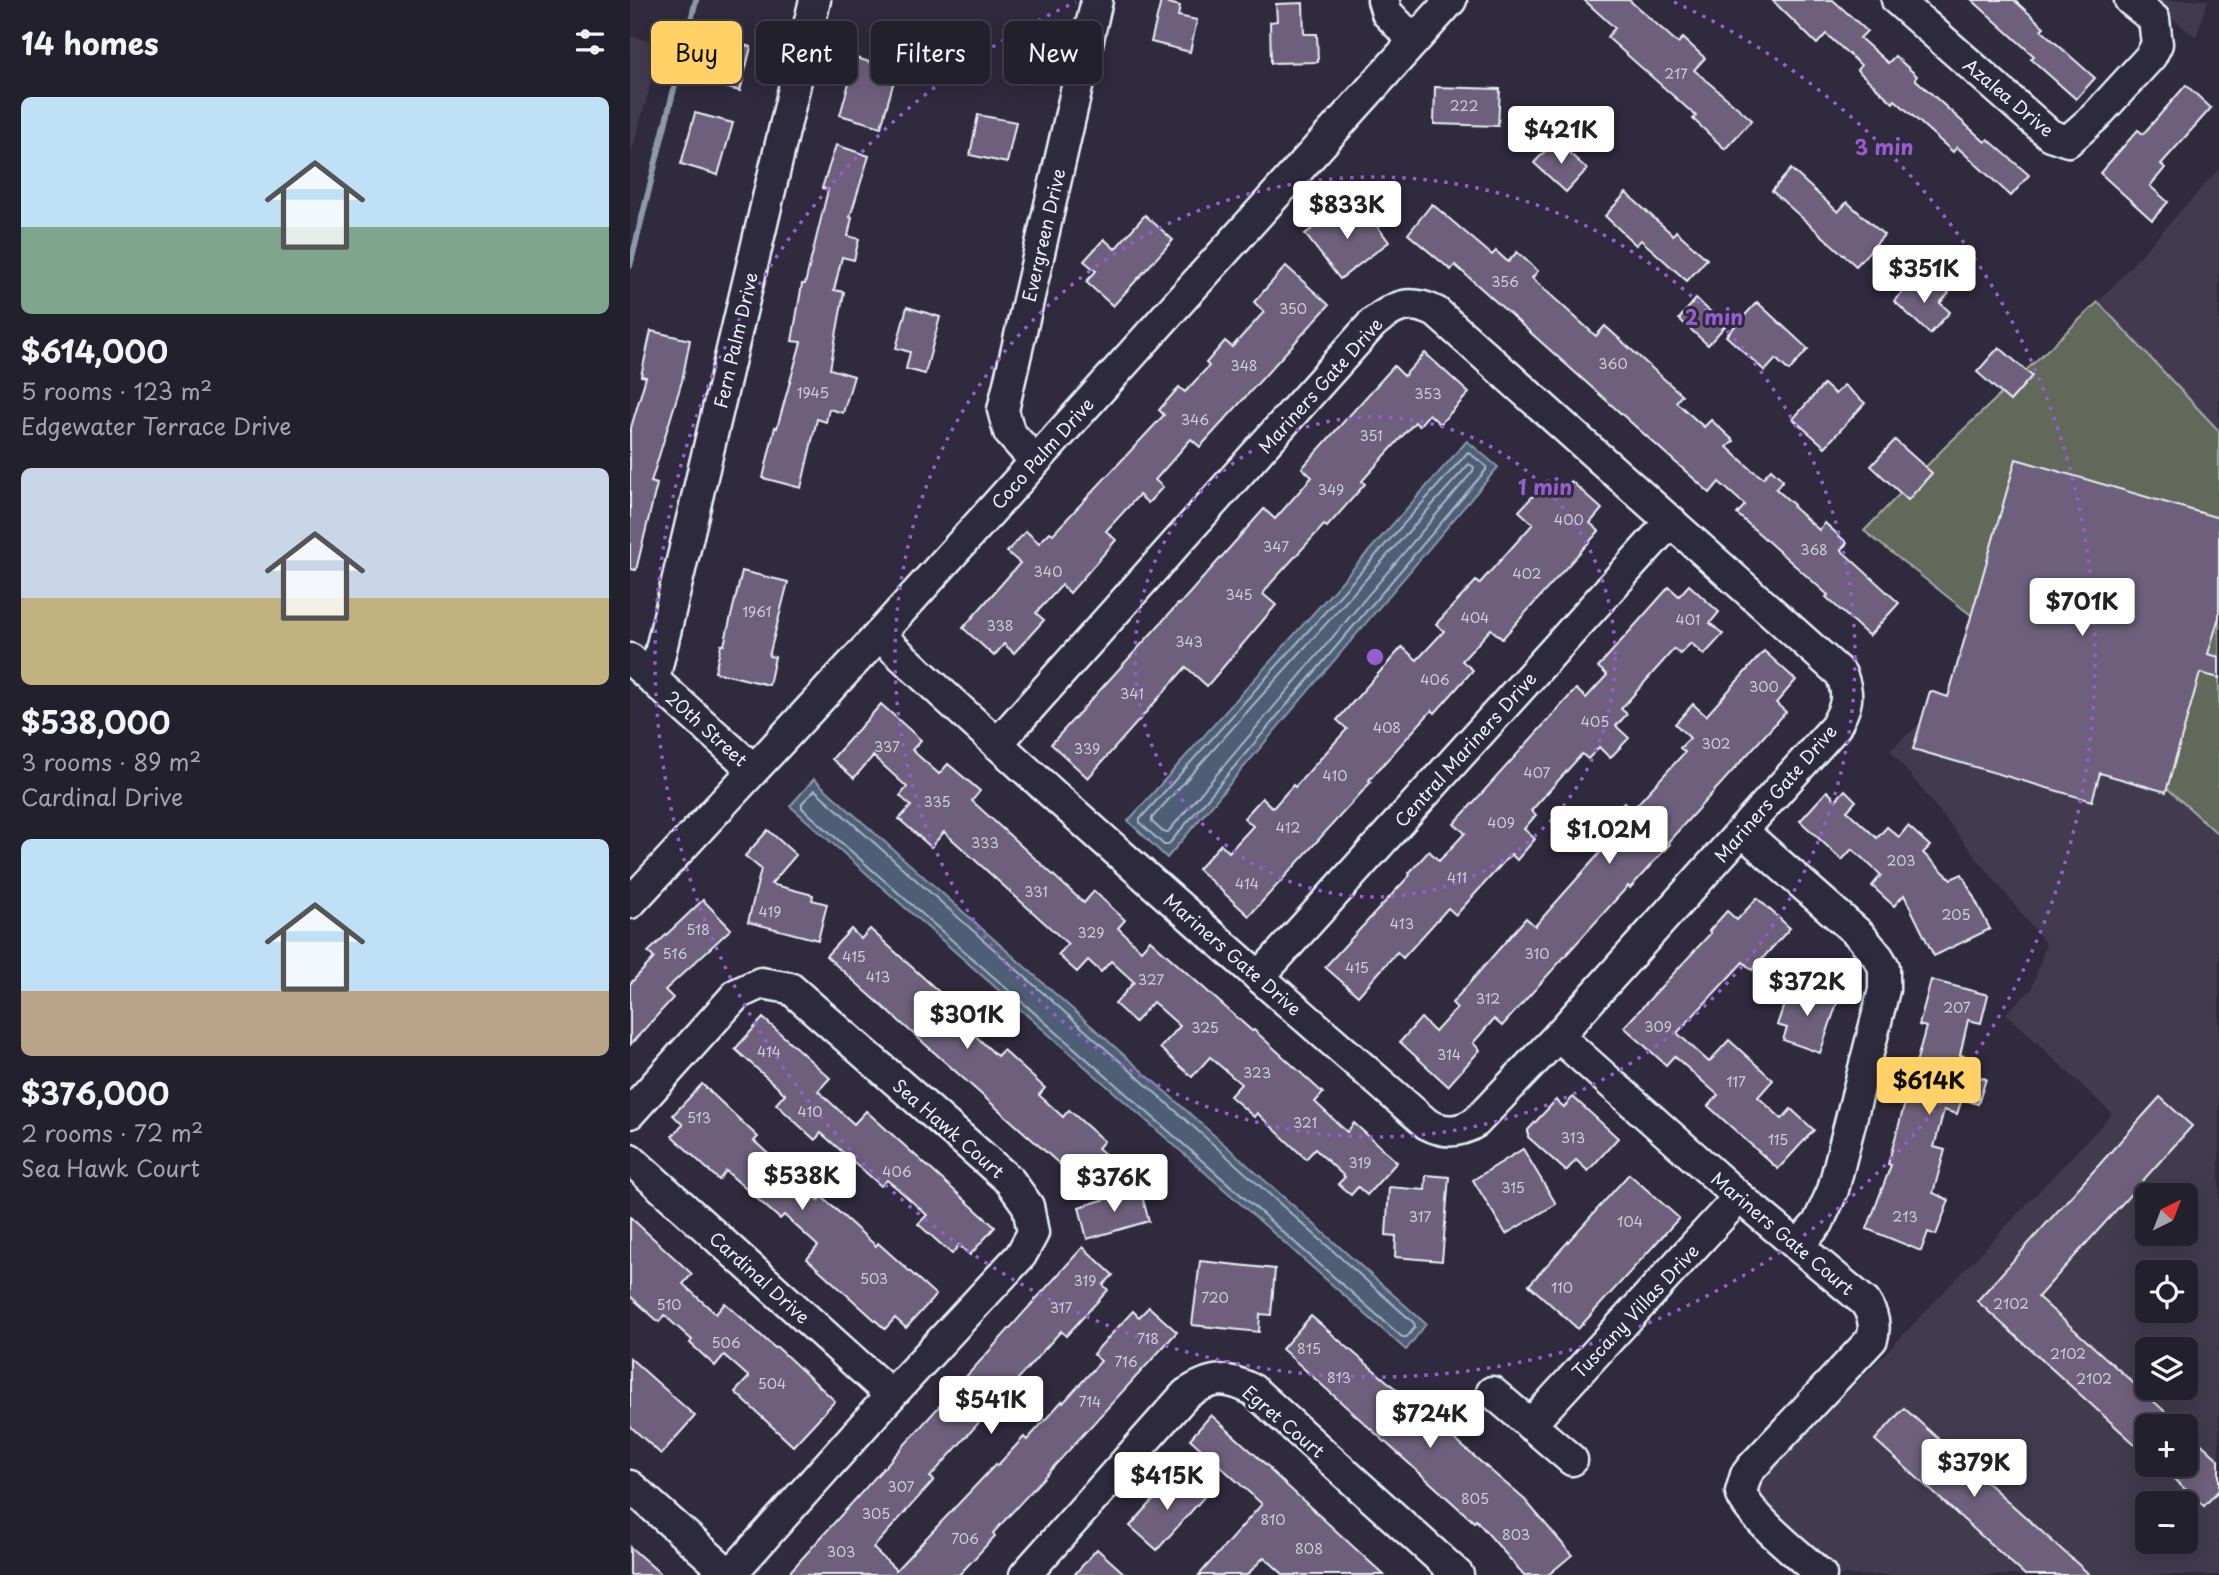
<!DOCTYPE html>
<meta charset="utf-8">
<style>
body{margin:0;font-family:"Playpen Sans",sans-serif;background:#2f2d3a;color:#f1f3f6;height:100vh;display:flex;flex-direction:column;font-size:26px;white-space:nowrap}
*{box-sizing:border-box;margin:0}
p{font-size:23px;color:#a3a3aa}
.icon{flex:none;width:38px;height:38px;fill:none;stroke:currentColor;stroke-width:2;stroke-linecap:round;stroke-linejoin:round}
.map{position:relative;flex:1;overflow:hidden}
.details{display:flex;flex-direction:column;background:#23202e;width:630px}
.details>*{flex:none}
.guide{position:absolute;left:21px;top:21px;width:665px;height:63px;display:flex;gap:14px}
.needle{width:46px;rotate:42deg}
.buttons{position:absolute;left:1505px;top:1183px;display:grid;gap:14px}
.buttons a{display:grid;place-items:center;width:63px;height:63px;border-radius:10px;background:#23202e;box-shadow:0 4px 18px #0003,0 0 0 2px #403e4a;font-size:35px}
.price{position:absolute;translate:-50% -60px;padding:0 16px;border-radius:7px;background:#fff;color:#222;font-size:23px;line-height:46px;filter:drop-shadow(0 2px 4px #0008)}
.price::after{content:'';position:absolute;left:50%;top:42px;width:21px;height:16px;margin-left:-10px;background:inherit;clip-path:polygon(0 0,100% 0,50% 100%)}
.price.current{background:#ffd166;color:#111}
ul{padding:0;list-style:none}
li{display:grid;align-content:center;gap:14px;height:371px;padding:0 21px}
li span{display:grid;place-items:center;height:217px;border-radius:10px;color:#555}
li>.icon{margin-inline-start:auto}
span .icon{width:126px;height:126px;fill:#fffc;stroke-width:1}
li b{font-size:30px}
h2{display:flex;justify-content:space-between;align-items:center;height:84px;padding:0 21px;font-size:30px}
.tag{padding:0 24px;border-radius:10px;background:#23202e;box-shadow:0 4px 18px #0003,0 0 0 2px #403e4a;font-size:24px;line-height:63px}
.tag.current{background:#ffd166;color:#111}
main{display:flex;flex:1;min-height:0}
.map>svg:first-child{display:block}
.built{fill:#423a50;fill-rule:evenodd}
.green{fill:#62675a;stroke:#a5aca9;stroke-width:2}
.water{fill:#4d5f77;stroke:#8b99ab;stroke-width:2}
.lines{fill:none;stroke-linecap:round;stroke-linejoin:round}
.shore{stroke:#aab7c4;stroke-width:2}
.stream{stroke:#8b99ab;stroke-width:6}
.building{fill:#6e607c;stroke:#e8f1f8;stroke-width:2}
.minor-casing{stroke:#e8f1f8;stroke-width:35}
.minor{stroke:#2f2a3d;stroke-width:30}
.ring{fill:none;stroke:#965dcd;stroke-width:3.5;stroke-dasharray:3.5 7}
.labels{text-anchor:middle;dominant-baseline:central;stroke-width:6;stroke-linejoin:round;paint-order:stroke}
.number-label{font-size:14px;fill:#cacdd9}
.street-label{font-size:18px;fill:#e8f1f8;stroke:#2f2a3d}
.centre{fill:#965dcd;stroke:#2f2a3d;stroke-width:3.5}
.ring-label{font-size:21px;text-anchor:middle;font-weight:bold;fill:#965dcd;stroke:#2f2a3d;stroke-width:6;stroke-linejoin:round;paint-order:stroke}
</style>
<main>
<section class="details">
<h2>14 homes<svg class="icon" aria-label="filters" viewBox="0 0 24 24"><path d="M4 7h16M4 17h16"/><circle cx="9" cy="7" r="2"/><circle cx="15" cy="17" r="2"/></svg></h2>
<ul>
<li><span style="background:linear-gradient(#bfe0f5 60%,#7fa58c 0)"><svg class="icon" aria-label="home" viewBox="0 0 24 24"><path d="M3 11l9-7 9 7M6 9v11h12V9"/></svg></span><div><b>$614,000</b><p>5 rooms · 123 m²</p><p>Edgewater Terrace Drive</p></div></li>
<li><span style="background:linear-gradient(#c9d6e8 60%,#c2b280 0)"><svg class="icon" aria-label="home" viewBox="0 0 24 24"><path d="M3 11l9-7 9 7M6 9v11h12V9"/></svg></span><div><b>$538,000</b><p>3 rooms · 89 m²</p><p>Cardinal Drive</p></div></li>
<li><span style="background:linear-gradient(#bfe0f5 70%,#b9a48a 0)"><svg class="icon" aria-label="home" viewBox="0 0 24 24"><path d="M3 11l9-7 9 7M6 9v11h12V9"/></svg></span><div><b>$376,000</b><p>2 rooms · 72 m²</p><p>Sea Hawk Court</p></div></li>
</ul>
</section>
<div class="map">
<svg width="1589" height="1575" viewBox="0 0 1589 1575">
<rect width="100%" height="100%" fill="#2f2a3d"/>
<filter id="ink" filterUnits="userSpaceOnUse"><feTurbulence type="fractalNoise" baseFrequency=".0143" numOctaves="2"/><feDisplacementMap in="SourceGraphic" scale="14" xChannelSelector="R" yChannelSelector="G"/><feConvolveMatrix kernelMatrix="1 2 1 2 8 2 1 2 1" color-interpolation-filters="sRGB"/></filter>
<g filter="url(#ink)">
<!-- built -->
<g class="built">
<path d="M1519 0H1578L1566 37Z"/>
<path d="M0 36 32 44 0 157Z"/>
<path d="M1589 169V431L1468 302Z"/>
<path d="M1379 645 1589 835V1575H1183L1107 1506 1256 1353 1482 1114 1376 1013 1402 989 1416 944 1260 750ZM1517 1195H1556V1234H1517ZM1517 1272H1556V1311H1517ZM1517 1349H1556V1388H1517ZM1517 1426H1556V1465H1517ZM1517 1503H1556V1542H1517Z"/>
</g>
<!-- green -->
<path class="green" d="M1468 302 1589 431V835L1379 645 1234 531 1314 448Z"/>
<!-- water -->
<g class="water">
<path d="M837 441 868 467 537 858 498 821Z"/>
<path d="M184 779 796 1324 776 1350 160 806Z"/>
</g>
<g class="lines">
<!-- shore -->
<g class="shore">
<path d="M838 452 856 466V470L538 845H534L510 823V819Z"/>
<path d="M839 464 844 467 843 471 538 832H533L522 822V818Z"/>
<path d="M185 790 784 1323 785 1327 777 1337H772L172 808V803Z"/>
</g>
<!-- stream -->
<path class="stream" d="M0 266 66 0"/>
</g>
<!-- building -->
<g class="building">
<path d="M954 0H999L1048 43 1053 38 1075 58 1064 70 1122 120 1095 149 1063 119 1066 116 977 37 985 28Z"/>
<path d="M1142 0H1203L1237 31 1230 38 1258 63 1265 56 1287 76 1285 79 1355 142 1358 139 1399 175 1381 196 1327 147 1323 152 1265 100 1263 103 1227 70 1231 65 1196 34 1187 44Z"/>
<path d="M1342 0H1384L1414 27 1411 30 1465 78 1446 99 1401 59 1404 56Z"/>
<path d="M531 1 550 6 548 16 567 20 560 52 521 42Z"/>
<path d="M673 3 674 34H687L688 62 641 63 640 22 647 21 646 4Z"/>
<path d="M86 38 121 47 110 91 75 82Z"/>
<path d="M226 58 267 70 251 127 210 115Z"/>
<path d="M1556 85 1581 108 1531 164 1535 168 1520 186 1538 202 1522 220 1470 173 1508 130 1513 134Z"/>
<path d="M805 87 870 89 868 126 804 124Z"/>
<path d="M65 113 103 123 88 175 51 164Z"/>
<path d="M348 115 386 122 377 163 340 155Z"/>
<path d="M925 140 957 169 936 192 904 163Z"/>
<path d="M206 145 239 156 220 217H222L218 236 229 239 224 260 212 257 204 290 214 292 200 369 224 376 213 413 199 409 196 422 187 419 171 488 133 478 145 427 147 428 171 342 162 341 172 284H175L198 190 192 188Z"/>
<path d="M1161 169 1208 212 1217 202 1254 235 1226 266 1142 191Z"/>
<path d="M996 193 1043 235 1046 231 1077 259 1057 281 1011 240 1006 245 975 216Z"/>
<path d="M802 204 862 255 866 251 878 262 887 252 908 271 902 278 966 336 975 326 1052 395 1046 402 1074 427 1081 420 1104 441 1097 447 1122 470 1133 478 1141 469 1153 480 1146 489 1164 505 1163 507 1189 530 1195 523 1217 543 1211 550 1269 603 1239 636 1196 597 1198 595 1107 514 1115 505 1089 482 1080 493 825 265 821 270 778 234Z"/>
<path d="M710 208 721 222 736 211 759 242 710 279 675 234Z"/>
<path d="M515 215 543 240 483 306 456 282 466 271 454 261 474 239 485 249Z"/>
<path d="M656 266 699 305 570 447 561 439 525 480 533 487 518 503 509 495 476 531 486 540 440 593 432 585 406 613 414 620 384 653 374 644 364 656 333 628 390 563 377 552 396 531 409 543 420 532 423 534 534 415 529 410 549 387 555 392 579 366 576 363 595 341 602 347 634 312 624 302Z"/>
<path d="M1283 280 1297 292 1306 281 1319 293 1310 303 1320 312 1300 334 1264 301Z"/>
<path d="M1066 299 1096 325 1078 345 1049 319Z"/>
<path d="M1127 302 1178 349 1159 371 1146 359 1135 371 1096 336Z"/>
<path d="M277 307 310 317 295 374 276 369 280 352 266 348Z"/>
<path d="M21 331 60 340 52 381 21 482 27 484 6 570 0 569V431L16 377 11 376Z"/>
<path d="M1369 347 1402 376 1380 401 1347 372Z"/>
<path d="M795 353 839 393 810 424 799 414 789 426 785 422 732 481 735 484 697 527 694 525 641 583 633 594 646 605 577 686 556 667 458 778 421 744 548 604 549 605 634 509 645 519 682 477 672 468 764 366 774 376Z"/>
<path d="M1194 384 1205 394 1214 385 1235 403 1195 447 1163 419Z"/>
<path d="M1265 440 1302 473 1278 500 1241 466Z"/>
<path d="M1386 459 1589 518V617L1578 654 1589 657V678L1570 673 1536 792 1470 773 1462 801 1283 749 1300 691 1318 697Z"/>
<path d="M917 481 930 493 941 481 972 509 960 523 969 531 872 639 861 629 832 661 843 670 805 713 802 710 739 780 741 782 619 916 568 869 591 844 599 852 623 826 614 818 632 798 643 808 663 785 665 787 717 729 707 720 772 647 787 660 814 631 806 624 846 581 849 584 903 524 889 511Z"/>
<path d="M112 571 158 582 139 656 145 657 139 685 85 672 91 645H94Z"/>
<path d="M1059 585 1089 612 1080 623 1093 634 1074 655 1061 643 1050 654 1044 649 991 709 997 714 986 726 999 738 980 758 969 747 958 759 952 754 901 811 906 815 894 829 905 839 887 860 881 854 826 915 818 908 773 958 767 952 728 996 695 967 780 875 779 873 799 851 809 861 835 833 824 824 946 689 956 698 977 675 968 667 1039 587 1049 596Z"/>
<path d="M1134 651 1166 680 1146 703 1156 712 1038 842 1040 844 1000 888 998 886 872 1026 864 1019 843 1043 850 1050 818 1086 770 1042 791 1018 805 1032 827 1008 822 1003 896 918 905 926 977 845 965 834 994 802 1002 810 1055 752 1050 748 1060 738 1045 724 1063 704 1076 716Z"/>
<path d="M251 704 291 740 282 750 309 774 318 764 350 791 342 801 454 903 464 891 495 920 488 928 511 950 520 940 622 1031 624 1030 693 1093 685 1102 717 1132 724 1123 767 1162 737 1195 728 1187 721 1195 708 1184 715 1177 685 1149 676 1159 627 1113 624 1117 600 1096 611 1084 580 1057 562 1077 530 1048 550 1026 523 1002 505 1022 485 1004 504 982 481 961 471 972 458 960 447 972 428 955 438 944 314 832 301 847 269 819 281 806 270 796 277 787 243 756 224 778 202 759Z"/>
<path d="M1215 790 1226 801 1217 811 1247 838 1257 827 1269 837 1278 826 1300 846 1293 853 1321 879 1332 874 1360 929 1304 956 1274 895 1264 906 1242 886 1251 875 1222 849 1212 860 1170 821 1197 791 1206 800Z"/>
<path d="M138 830 166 855 141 884 183 895 182 900 197 904 188 940 118 922 131 869 115 856Z"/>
<path d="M1127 898 1160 928 1122 970 1113 962 1047 1033 1079 1062 1099 1040 1143 1080 1128 1097 1152 1119 1161 1109 1184 1130 1148 1169 1078 1106 1088 1095 1044 1056 1036 1065 994 1027 1081 933 1079 931 1097 911 1107 920Z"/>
<path d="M73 900 101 929 35 990 43 998 0 1045V984L24 958 18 952Z"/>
<path d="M221 929 231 939 240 929 340 1020 335 1026 367 1056 373 1050 415 1088 409 1095 433 1117 439 1110 474 1141 468 1148 477 1156 452 1184 196 956Z"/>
<path d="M1301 980 1358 995 1351 1023 1338 1020 1330 1055 1339 1057 1335 1072 1356 1079 1348 1104 1332 1099 1327 1114 1314 1110 1304 1147 1315 1150 1303 1193 1319 1200 1306 1235 1298 1232 1291 1251 1237 1229 1261 1165 1258 1164 1296 1027 1289 1025Z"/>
<path d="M1161 984 1208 1000 1190 1053 1153 1040 1157 1028 1147 1025Z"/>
<path d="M133 1018 200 1078 188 1091 224 1124 236 1111 365 1227 340 1255 329 1245 322 1254 288 1224 297 1215 268 1189 257 1180 251 1186 191 1133 185 1140 146 1104 155 1094 105 1049Z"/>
<path d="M72 1084 128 1137 124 1141 189 1200 192 1197 246 1246 248 1243 306 1295 276 1328 265 1318 255 1329 177 1259 188 1246 154 1215 150 1219 96 1171 89 1180 42 1136 53 1125 43 1115Z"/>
<path d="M943 1097 988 1138 958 1171 946 1160 936 1171 898 1137V1130L926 1100 934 1107Z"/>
<path d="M1530 1097 1562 1126 1408 1297 1551 1426H1517V1455L1347 1301Z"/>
<path d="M893 1149 926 1204 876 1234 843 1180Z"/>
<path d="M999 1174 1049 1218 948 1329 899 1285Z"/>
<path d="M796 1175 819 1177 812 1261 765 1257 766 1236 756 1235 759 1187 795 1190Z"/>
<path d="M510 1189 519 1221 457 1239 449 1207Z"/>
<path d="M0 1217 62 1274 53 1284 86 1314 95 1303 145 1348 147 1347 205 1401 163 1446 105 1392 119 1377 94 1355 85 1366 60 1343 62 1340 34 1315 29 1322 0 1296Z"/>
<path d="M453 1247 483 1275 473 1285 478 1290 436 1336 431 1331 300 1477 304 1480 243 1548 266 1570 366 1464 367 1466 394 1437 397 1440 432 1401 433 1403 471 1361 463 1354 503 1311 509 1317 519 1307 547 1332 363 1533 365 1536 342 1561 329 1575H157Z"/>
<path d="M570 1261 645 1269 641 1315 630 1314 629 1332 562 1325Z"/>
<path d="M681 1316 895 1500 942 1555 918 1575H894L846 1520 844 1522 652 1349Z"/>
<path d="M0 1358 65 1416 31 1454 0 1426Z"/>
<path d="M1274 1408 1460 1575H1395L1245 1440Z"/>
<path d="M581 1415 641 1469 640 1470 754 1575H654L634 1557 617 1575H569L632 1504 560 1439Z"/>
<path d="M1556 1430 1589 1460V1490L1574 1506 1528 1465H1556Z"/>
<path d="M548 1473 574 1497 527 1550 500 1526Z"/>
<path d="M0 1547 32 1575H0Z"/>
<path d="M467 1549 496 1575H444Z"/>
</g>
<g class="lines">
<defs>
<g id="minor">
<path d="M753 0 757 13 784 41"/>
<path d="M1267 0 1420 135 1438 141 1466 116 1521 56 1527 44 1524 19 1500 0"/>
<path d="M405 461 379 432 373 410 467 0"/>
<path d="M249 635C428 802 613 963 797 1124 814 1133 829 1133 846 1122L928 1036 1205 727C1217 706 1220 696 1211 674L806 312C779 299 764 306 743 323L367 744"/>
<path d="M0 659 123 769"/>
<path d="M24 679 185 0"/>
<path d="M1112 831 1230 935 1248 957 1254 967V990L1203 1190 1188 1223 1168 1246"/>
<path d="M0 903 249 635 821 0"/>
<path d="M629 977 1041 521"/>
<path d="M928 1036 1109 1197 1235 1302C1243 1314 1246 1325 1242 1339L1122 1467 1116 1475 1111 1492C1117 1515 1172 1557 1191 1575"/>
<path d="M0 1113 107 994 131 983 160 988 380 1181 398 1206 403 1233 391 1255 261 1395 100 1575"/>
<path d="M0 1159 261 1395"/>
<path d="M862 1392 942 1460"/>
<path d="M900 1425 1109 1197"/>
<path d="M0 1486 100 1575"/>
<path d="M395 1575 556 1394C582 1377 595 1376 623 1390L828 1575"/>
</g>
</defs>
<!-- minor casing -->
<use href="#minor" class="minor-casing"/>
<!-- minor -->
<use href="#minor" class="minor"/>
</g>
</g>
<!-- distance rings -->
<g class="ring">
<circle cx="745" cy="657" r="240"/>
<circle cx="745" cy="657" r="480"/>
<path d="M1044 2A720 720 0 1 1 446 2"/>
</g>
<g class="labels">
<!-- number labels -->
<g class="number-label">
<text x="1046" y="73">217</text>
<text x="834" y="105">222</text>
<text x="875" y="281">356</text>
<text x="663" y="308">350</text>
<text x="983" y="363">360</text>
<text x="614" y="365">348</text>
<text x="183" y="392">1945</text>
<text x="798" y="393">353</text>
<text x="565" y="419">346</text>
<text x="741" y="435">351</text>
<text x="701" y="489">349</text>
<text x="939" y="519">400</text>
<text x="646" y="546">347</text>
<text x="1184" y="549">368</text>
<text x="418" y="571">340</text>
<text x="897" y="573">402</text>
<text x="609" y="594">345</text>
<text x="127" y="611">1961</text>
<text x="845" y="617">404</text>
<text x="1058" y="619">401</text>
<text x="370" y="625">338</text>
<text x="559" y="641">343</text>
<text x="805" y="679">406</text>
<text x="1134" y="686">300</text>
<text x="502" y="693">341</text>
<text x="965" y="721">405</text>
<text x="757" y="727">408</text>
<text x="1086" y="743">302</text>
<text x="257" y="746">337</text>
<text x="457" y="748">339</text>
<text x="907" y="772">407</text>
<text x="705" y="775">410</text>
<text x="307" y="801">335</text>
<text x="871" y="822">409</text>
<text x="658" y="827">412</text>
<text x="355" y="842">333</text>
<text x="1271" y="860">203</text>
<text x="827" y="877">411</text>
<text x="617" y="883">414</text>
<text x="406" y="891">331</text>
<text x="140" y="911">419</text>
<text x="1326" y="914">205</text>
<text x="772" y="923">413</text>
<text x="68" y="929">518</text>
<text x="461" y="932">329</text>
<text x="45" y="953">516</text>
<text x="907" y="953">310</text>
<text x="224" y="956">415</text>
<text x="727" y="967">415</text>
<text x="248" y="976">413</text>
<text x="521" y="979">327</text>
<text x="858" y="998">312</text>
<text x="1327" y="1007">207</text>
<text x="1028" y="1026">309</text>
<text x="575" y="1027">325</text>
<text x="139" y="1051">414</text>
<text x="819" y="1054">314</text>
<text x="627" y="1072">323</text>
<text x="1106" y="1081">117</text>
<text x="180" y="1111">410</text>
<text x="69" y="1117">513</text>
<text x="675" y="1122">321</text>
<text x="943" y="1137">313</text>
<text x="1148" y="1139">115</text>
<text x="730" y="1162">319</text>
<text x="267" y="1171">406</text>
<text x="883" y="1187">315</text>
<text x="790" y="1216">317</text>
<text x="1275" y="1216">213</text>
<text x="1000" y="1221">104</text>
<text x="244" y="1278">503</text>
<text x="455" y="1280">319</text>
<text x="932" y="1287">110</text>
<text x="585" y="1297">720</text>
<text x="1381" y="1303">2102</text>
<text x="39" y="1304">510</text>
<text x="431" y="1307">317</text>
<text x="518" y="1338">718</text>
<text x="96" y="1342">506</text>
<text x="679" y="1348">815</text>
<text x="1438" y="1353">2102</text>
<text x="496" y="1361">716</text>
<text x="709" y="1377">813</text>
<text x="1464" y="1378">2102</text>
<text x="142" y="1383">504</text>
<text x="460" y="1401">714</text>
<text x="271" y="1486">307</text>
<text x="845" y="1498">805</text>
<text x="246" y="1513">305</text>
<text x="643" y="1519">810</text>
<text x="886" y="1534">803</text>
<text x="335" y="1538">706</text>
<text x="679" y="1548">808</text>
<text x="211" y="1551">303</text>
</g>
<!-- street labels -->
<g class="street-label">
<text transform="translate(1379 97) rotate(40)">Azalea Drive</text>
<text transform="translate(413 235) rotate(-77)">Evergreen Drive</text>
<text transform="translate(105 340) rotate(-77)">Fern Palm Drive</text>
<text transform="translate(690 385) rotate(-48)">Mariners Gate Drive</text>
<text transform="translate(412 453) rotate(-48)">Coco Palm Drive</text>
<text transform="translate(77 728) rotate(42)">20th Street</text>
<text transform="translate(835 749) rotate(-48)">Central Mariners Drive</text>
<text transform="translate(1145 793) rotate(-49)">Mariners Gate Drive</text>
<text transform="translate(603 954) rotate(41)">Mariners Gate Drive</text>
<text transform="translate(319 1128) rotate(41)">Sea Hawk Court</text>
<text transform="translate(1153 1233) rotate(40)">Mariners Gate Court</text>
<text transform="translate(130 1277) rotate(42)">Cardinal Drive</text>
<text transform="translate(1005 1311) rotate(-47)">Tuscany Villas Drive</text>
<text transform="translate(654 1421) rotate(40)">Egret Court</text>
</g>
</g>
<circle cx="745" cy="657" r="10" class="centre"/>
<g class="ring-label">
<text x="1254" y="155">3 min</text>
<text x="1084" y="325">2 min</text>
<text x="915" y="495">1 min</text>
</g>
</svg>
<div class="buttons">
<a><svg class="needle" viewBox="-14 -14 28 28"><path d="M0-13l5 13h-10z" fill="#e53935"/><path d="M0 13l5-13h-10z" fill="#a3a3aa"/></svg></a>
<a><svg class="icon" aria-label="locate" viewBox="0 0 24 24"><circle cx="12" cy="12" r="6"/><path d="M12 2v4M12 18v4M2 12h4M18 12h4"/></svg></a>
<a><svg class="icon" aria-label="layers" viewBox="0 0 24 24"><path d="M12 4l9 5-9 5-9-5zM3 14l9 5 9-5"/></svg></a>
<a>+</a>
<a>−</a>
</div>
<b class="price" style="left:931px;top:166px">$421K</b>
<b class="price" style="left:717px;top:241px">$833K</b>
<b class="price" style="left:1294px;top:305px">$351K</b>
<b class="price" style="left:1452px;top:638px">$701K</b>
<b class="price" style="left:979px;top:866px">$1.02M</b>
<b class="price" style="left:1177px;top:1018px">$372K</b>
<b class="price" style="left:337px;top:1051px">$301K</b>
<b class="price current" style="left:1299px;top:1117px">$614K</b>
<b class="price" style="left:172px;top:1212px">$538K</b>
<b class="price" style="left:484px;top:1214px">$376K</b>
<b class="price" style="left:361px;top:1436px">$541K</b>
<b class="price" style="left:800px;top:1450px">$724K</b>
<b class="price" style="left:1344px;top:1499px">$379K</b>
<b class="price" style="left:537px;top:1512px">$415K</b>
<div class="guide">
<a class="tag current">Buy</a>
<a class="tag">Rent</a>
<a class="tag">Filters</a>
<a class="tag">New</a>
</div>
</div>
</main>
